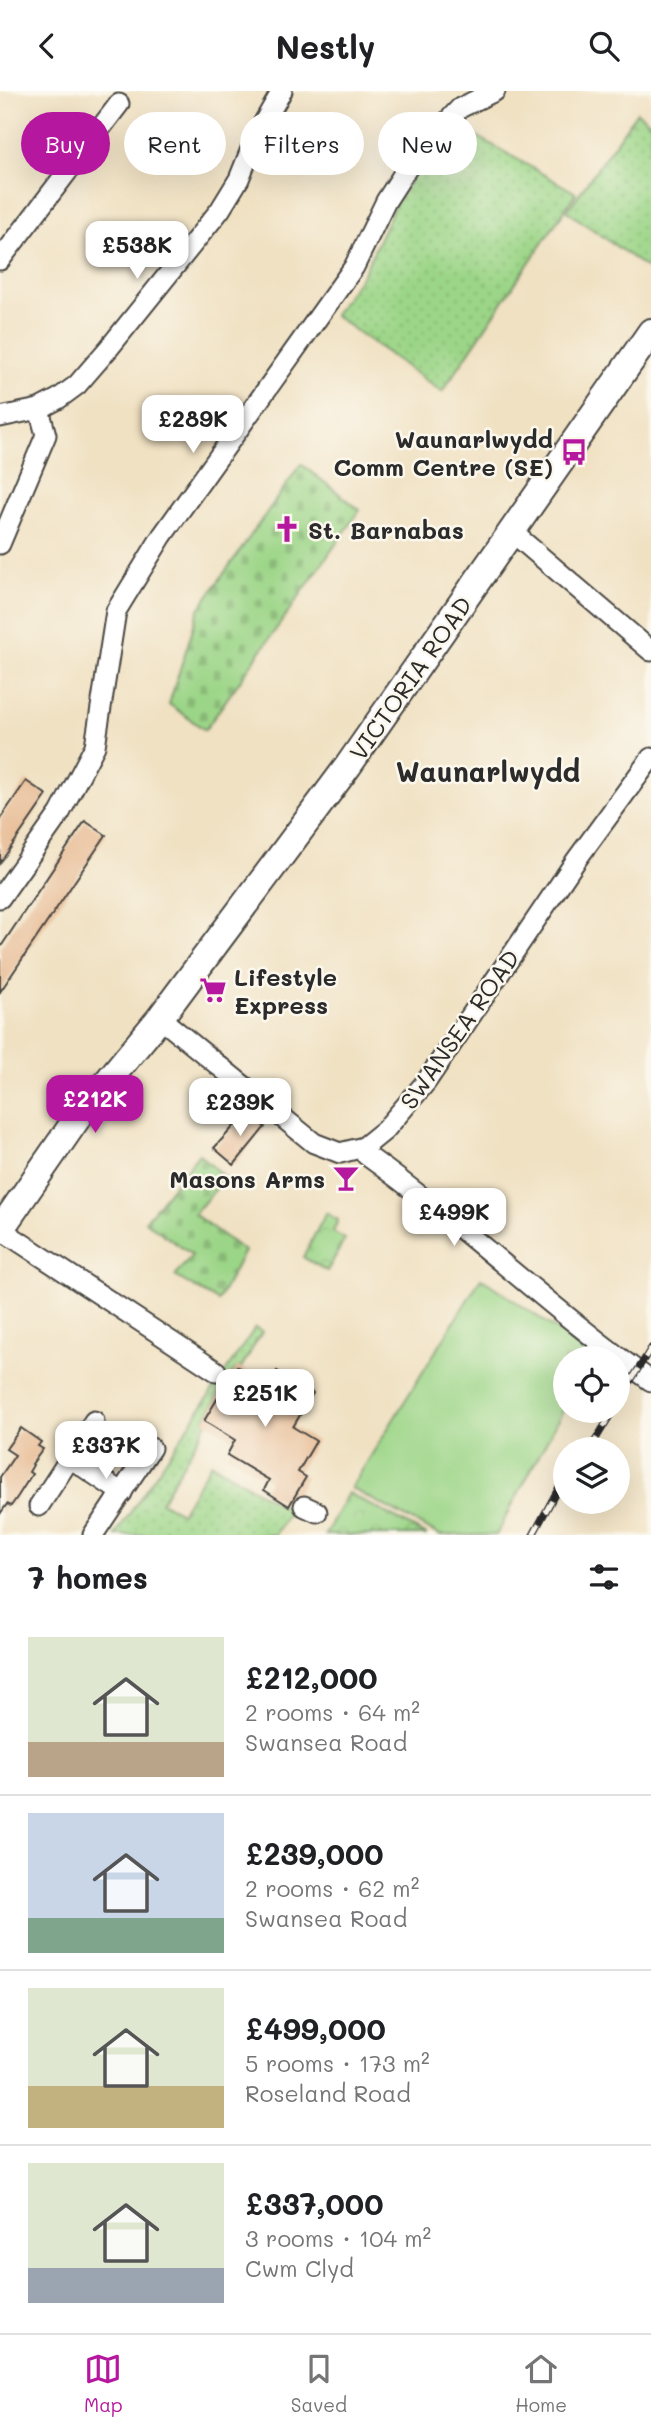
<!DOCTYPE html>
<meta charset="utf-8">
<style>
body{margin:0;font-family:Mali,sans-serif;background:#f2f2f2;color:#202124;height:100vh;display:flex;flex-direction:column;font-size:26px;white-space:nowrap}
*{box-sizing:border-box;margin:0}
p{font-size:23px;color:#757577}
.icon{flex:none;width:38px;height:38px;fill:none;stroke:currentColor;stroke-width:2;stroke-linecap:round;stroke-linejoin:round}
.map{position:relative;height:1444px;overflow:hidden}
.drawer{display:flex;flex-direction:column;background:#fff;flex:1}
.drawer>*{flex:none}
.hud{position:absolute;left:21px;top:21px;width:609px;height:63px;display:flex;gap:14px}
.buttons{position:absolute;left:553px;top:1255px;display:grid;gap:14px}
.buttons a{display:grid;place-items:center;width:77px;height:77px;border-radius:50%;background:#fff;box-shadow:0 7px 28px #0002;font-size:35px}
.price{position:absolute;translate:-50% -60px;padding:0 16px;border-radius:14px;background:#fff;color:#222;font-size:23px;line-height:46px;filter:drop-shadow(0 2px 4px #0008)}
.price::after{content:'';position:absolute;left:50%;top:42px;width:21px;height:16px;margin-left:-10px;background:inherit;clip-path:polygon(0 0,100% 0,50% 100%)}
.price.current{background:#b5179e;color:#fff}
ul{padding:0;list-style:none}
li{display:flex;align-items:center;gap:21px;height:175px;padding:0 28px}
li+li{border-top:2px solid #e0e0e0}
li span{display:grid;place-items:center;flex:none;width:196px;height:140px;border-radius:0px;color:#555}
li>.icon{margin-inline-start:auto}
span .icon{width:84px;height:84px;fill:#fffc;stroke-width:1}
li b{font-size:30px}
h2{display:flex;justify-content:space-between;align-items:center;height:84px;padding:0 28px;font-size:30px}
.chip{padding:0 24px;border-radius:32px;background:#fff;box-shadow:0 7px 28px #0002;font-size:24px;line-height:63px}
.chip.current{background:#b5179e;color:#fff}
header{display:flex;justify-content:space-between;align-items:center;height:91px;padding:0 28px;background:#fff;font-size:32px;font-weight:700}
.tabs{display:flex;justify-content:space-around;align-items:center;height:98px;border-top:2px solid #e0e0e0;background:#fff;font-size:19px;color:#757577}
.tabs a{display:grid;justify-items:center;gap:4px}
.tabs .current{color:#b5179e}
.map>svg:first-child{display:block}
.grass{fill:url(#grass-dots);stroke:#638059;stroke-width:2}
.cemetery{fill:url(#cemetery-stones);stroke:#638059;stroke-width:2}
.park{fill:url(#park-crowns);stroke:#638059;stroke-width:2}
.pitch{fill:#9bd587;stroke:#638059;stroke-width:2}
.building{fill:#e7ba92}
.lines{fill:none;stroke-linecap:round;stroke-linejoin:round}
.minor-casing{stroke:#494642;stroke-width:23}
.major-casing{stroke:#494642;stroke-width:30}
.minor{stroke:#fff;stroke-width:19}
.major{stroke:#fff;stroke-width:26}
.rail-casing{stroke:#2b2b2b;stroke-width:7}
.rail{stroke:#fbf7ec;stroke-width:4.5;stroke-dasharray:13;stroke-linecap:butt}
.labels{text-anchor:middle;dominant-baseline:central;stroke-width:5;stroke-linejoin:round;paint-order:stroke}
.poi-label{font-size:24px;font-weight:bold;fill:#2b2b2b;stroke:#fbf7ec;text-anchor:end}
.street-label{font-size:24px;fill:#2b2b2b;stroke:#fbf7ec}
.quarter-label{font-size:28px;font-weight:bold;fill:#2b2b2b;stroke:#fbf7ec}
</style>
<header><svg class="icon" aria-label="back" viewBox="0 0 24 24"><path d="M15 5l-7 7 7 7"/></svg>Nestly<svg class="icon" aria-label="search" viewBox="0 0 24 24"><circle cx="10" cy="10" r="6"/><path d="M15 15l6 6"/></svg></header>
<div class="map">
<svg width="651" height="1444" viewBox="0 0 651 1444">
<defs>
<pattern id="grass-dots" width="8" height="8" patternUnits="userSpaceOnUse" patternTransform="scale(1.75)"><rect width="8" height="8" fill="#9bd587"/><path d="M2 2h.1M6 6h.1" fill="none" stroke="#86b775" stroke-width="1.8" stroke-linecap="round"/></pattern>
<pattern id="cemetery-stones" width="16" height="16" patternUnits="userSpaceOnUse" patternTransform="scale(1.75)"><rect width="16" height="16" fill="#9bd587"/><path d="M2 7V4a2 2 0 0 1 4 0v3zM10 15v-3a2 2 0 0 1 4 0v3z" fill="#86b775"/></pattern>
<pattern id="park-crowns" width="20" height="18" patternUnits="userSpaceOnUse" patternTransform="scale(1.75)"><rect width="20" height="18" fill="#9bd587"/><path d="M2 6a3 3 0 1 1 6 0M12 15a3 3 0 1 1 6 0" fill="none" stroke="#86b775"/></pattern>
</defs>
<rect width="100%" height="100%" fill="#fbf7ec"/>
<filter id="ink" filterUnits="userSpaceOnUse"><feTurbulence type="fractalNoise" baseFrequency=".0143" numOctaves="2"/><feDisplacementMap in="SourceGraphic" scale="14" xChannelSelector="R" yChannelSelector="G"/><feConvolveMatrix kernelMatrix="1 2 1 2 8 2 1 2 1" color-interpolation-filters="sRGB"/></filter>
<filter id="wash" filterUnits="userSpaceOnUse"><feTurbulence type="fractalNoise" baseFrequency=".00686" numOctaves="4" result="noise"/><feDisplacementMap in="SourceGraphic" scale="28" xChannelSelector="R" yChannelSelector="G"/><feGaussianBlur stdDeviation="1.57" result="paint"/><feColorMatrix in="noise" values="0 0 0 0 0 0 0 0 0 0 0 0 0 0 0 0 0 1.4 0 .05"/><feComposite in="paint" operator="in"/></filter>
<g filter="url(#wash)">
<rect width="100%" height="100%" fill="#f0e1c2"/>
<!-- grass -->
<g class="grass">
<path d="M637 21 651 32V180L567 120Z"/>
<path d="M461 36 576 102 442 301 334 224 364 181 395 114 422 73Z"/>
<path d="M255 1237 262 1241 241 1277 237 1276 204 1329 207 1332 161 1411 181 1422 211 1372 290 1420 275 1444H115Z"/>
</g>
<!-- cemetery -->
<g class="cemetery">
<path d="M301 373 360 419 205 639 169 613 199 518Z"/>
<path d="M199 1063 225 1087 194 1123 244 1160 218 1210 175 1185 192 1164 145 1130Z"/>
</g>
<!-- park -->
<g class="park">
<path d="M326 1122 338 1129 333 1141 345 1148 327 1180 303 1166Z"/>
<path d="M348 1402 427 1444H325Z"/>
</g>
<!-- pitch -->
<path class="pitch" d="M481 1187 594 1264 592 1267H565V1316L496 1444H439L351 1397Z"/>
<g id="blocks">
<!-- building -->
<g class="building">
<path d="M26 690 47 704 0 772V728Z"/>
<path d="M85 730 106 744 0 901V857Z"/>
<path d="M247 1021 265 1036 234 1074 214 1057Z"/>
<path d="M237 1275 268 1295 277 1280 313 1302 293 1336 316 1350 298 1381 306 1386 289 1415 264 1399 269 1389 227 1364 235 1349 204 1330Z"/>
<path d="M21 1337 41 1351 38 1355 43 1358 32 1373 33 1374 29 1381 32 1383 18 1405 11 1415 7 1413 0 1423V1386L15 1364 6 1358Z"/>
</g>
</g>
</g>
<g filter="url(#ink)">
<use href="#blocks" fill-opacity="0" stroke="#494642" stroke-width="2"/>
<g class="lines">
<defs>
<g id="minor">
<path d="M0 169 119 13"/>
<path d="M0 326 39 318 58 308 77 294 109 257 220 119 239 88 257 43 282 0"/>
<path d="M512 441 651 560"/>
<path d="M0 453 46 344 39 318"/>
<path d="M0 807 60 722 95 655 116 520 162 445 354 176 386 110 415 65 460 17 495 0"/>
<path d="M160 927 314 1052 340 1062 364 1056 385 1039 426 991 577 768 651 667"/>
<path d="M364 1056 366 1064C465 1135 553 1220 651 1290"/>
<path d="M0 1138 216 1280"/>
<path d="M70 1367 122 1402"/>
<path d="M39 1415 94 1330"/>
<path d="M304 1415 317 1421"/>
<path d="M93 1444 151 1357"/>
</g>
<path id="major" d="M0 1139 78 1026 160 927 348 675 651 241"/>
</defs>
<!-- minor casing -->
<use href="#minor" class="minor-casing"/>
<!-- major casing -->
<use href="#major" class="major-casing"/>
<!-- minor -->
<use href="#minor" class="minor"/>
<!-- major -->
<use href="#major" class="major"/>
<defs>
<g id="rail">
<path d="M618 1311 651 1257"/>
<path d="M590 1358 613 1320"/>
<path d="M533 1444 565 1385"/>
</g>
</defs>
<!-- rail casing -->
<use href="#rail" class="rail-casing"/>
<!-- rail -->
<use href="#rail" class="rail"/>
</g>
</g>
<!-- icons -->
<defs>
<symbol id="bus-bare" viewBox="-9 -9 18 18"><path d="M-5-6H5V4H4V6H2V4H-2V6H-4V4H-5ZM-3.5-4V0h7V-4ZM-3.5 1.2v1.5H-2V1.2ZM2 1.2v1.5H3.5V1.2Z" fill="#b5179e" stroke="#fbf7ec" stroke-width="2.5" paint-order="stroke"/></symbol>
<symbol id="church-bare" viewBox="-9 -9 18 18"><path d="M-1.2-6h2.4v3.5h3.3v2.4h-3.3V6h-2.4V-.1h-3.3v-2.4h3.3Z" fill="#b5179e" stroke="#fbf7ec" stroke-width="2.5" paint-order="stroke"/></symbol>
<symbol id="supermarket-bare" viewBox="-9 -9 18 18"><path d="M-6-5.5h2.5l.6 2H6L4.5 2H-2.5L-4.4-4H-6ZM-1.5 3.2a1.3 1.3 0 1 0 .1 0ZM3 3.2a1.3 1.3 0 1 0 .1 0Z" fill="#b5179e" stroke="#fbf7ec" stroke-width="2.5" paint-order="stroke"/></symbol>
<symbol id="bar-bare" viewBox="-9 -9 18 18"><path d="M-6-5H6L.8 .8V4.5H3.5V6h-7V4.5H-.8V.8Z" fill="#b5179e" stroke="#fbf7ec" stroke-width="2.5" paint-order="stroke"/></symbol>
</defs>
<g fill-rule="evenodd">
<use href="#bus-bare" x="555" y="342" width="38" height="38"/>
<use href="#church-bare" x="268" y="419" width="38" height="38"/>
<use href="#supermarket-bare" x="194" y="880" width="38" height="38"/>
<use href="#bar-bare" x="327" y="1068" width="38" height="38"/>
</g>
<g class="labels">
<!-- poi labels -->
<g class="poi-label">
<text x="553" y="347">Waunarlwydd<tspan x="553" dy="28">Comm Centre (SE)</tspan></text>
<text x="308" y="438" text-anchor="start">St. Barnabas</text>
<text x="234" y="885" text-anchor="start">Lifestyle<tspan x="234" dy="28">Express</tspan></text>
<text x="325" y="1087">Masons Arms</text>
</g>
<!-- street labels -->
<g class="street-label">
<text transform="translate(410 587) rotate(-55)">VICTORIA ROAD</text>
<text transform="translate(459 938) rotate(-55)">SWANSEA ROAD</text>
</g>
<!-- quarter labels -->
<g class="quarter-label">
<text x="488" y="680">Waunarlwydd</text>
</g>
</g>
</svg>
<div class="buttons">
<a><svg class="icon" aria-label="locate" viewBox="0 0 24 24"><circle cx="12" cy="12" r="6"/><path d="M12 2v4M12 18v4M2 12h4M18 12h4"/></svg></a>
<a><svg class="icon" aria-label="layers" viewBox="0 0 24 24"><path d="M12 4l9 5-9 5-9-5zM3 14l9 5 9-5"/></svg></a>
</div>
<b class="price" style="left:137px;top:190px">£538K</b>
<b class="price" style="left:193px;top:364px">£289K</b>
<b class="price current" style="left:95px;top:1044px">£212K</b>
<b class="price" style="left:240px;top:1047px">£239K</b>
<b class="price" style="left:454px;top:1157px">£499K</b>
<b class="price" style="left:265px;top:1338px">£251K</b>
<b class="price" style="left:106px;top:1390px">£337K</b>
<div class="hud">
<a class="chip current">Buy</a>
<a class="chip">Rent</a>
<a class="chip">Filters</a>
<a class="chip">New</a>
</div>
</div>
<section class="drawer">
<h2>7 homes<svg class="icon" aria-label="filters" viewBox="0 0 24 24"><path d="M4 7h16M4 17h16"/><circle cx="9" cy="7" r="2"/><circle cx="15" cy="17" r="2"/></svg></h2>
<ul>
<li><span style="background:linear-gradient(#dfe7d0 75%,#b9a48a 0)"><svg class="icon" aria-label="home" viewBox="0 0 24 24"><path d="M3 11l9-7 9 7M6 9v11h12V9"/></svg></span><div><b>£212,000</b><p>2 rooms · 64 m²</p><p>Swansea Road</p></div></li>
<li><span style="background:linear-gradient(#c9d6e8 75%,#7fa58c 0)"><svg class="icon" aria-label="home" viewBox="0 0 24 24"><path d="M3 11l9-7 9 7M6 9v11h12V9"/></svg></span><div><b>£239,000</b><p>2 rooms · 62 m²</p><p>Swansea Road</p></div></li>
<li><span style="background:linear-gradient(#dfe7d0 70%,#c2b280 0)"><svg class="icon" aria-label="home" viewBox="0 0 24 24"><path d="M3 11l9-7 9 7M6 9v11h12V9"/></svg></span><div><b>£499,000</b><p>5 rooms · 173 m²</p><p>Roseland Road</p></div></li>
<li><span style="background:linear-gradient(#dfe7d0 75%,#9aa5b1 0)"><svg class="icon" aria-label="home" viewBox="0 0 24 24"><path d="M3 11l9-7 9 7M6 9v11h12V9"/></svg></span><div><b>£337,000</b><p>3 rooms · 104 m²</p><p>Cwm Clyd</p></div></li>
</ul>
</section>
<nav class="tabs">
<a class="current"><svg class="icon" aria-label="map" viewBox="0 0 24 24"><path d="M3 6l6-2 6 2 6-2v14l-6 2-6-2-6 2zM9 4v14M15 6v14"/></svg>Map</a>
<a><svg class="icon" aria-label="saved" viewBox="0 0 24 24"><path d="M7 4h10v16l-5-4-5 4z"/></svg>Saved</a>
<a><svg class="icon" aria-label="home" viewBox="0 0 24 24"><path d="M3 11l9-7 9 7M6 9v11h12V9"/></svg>Home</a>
</nav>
